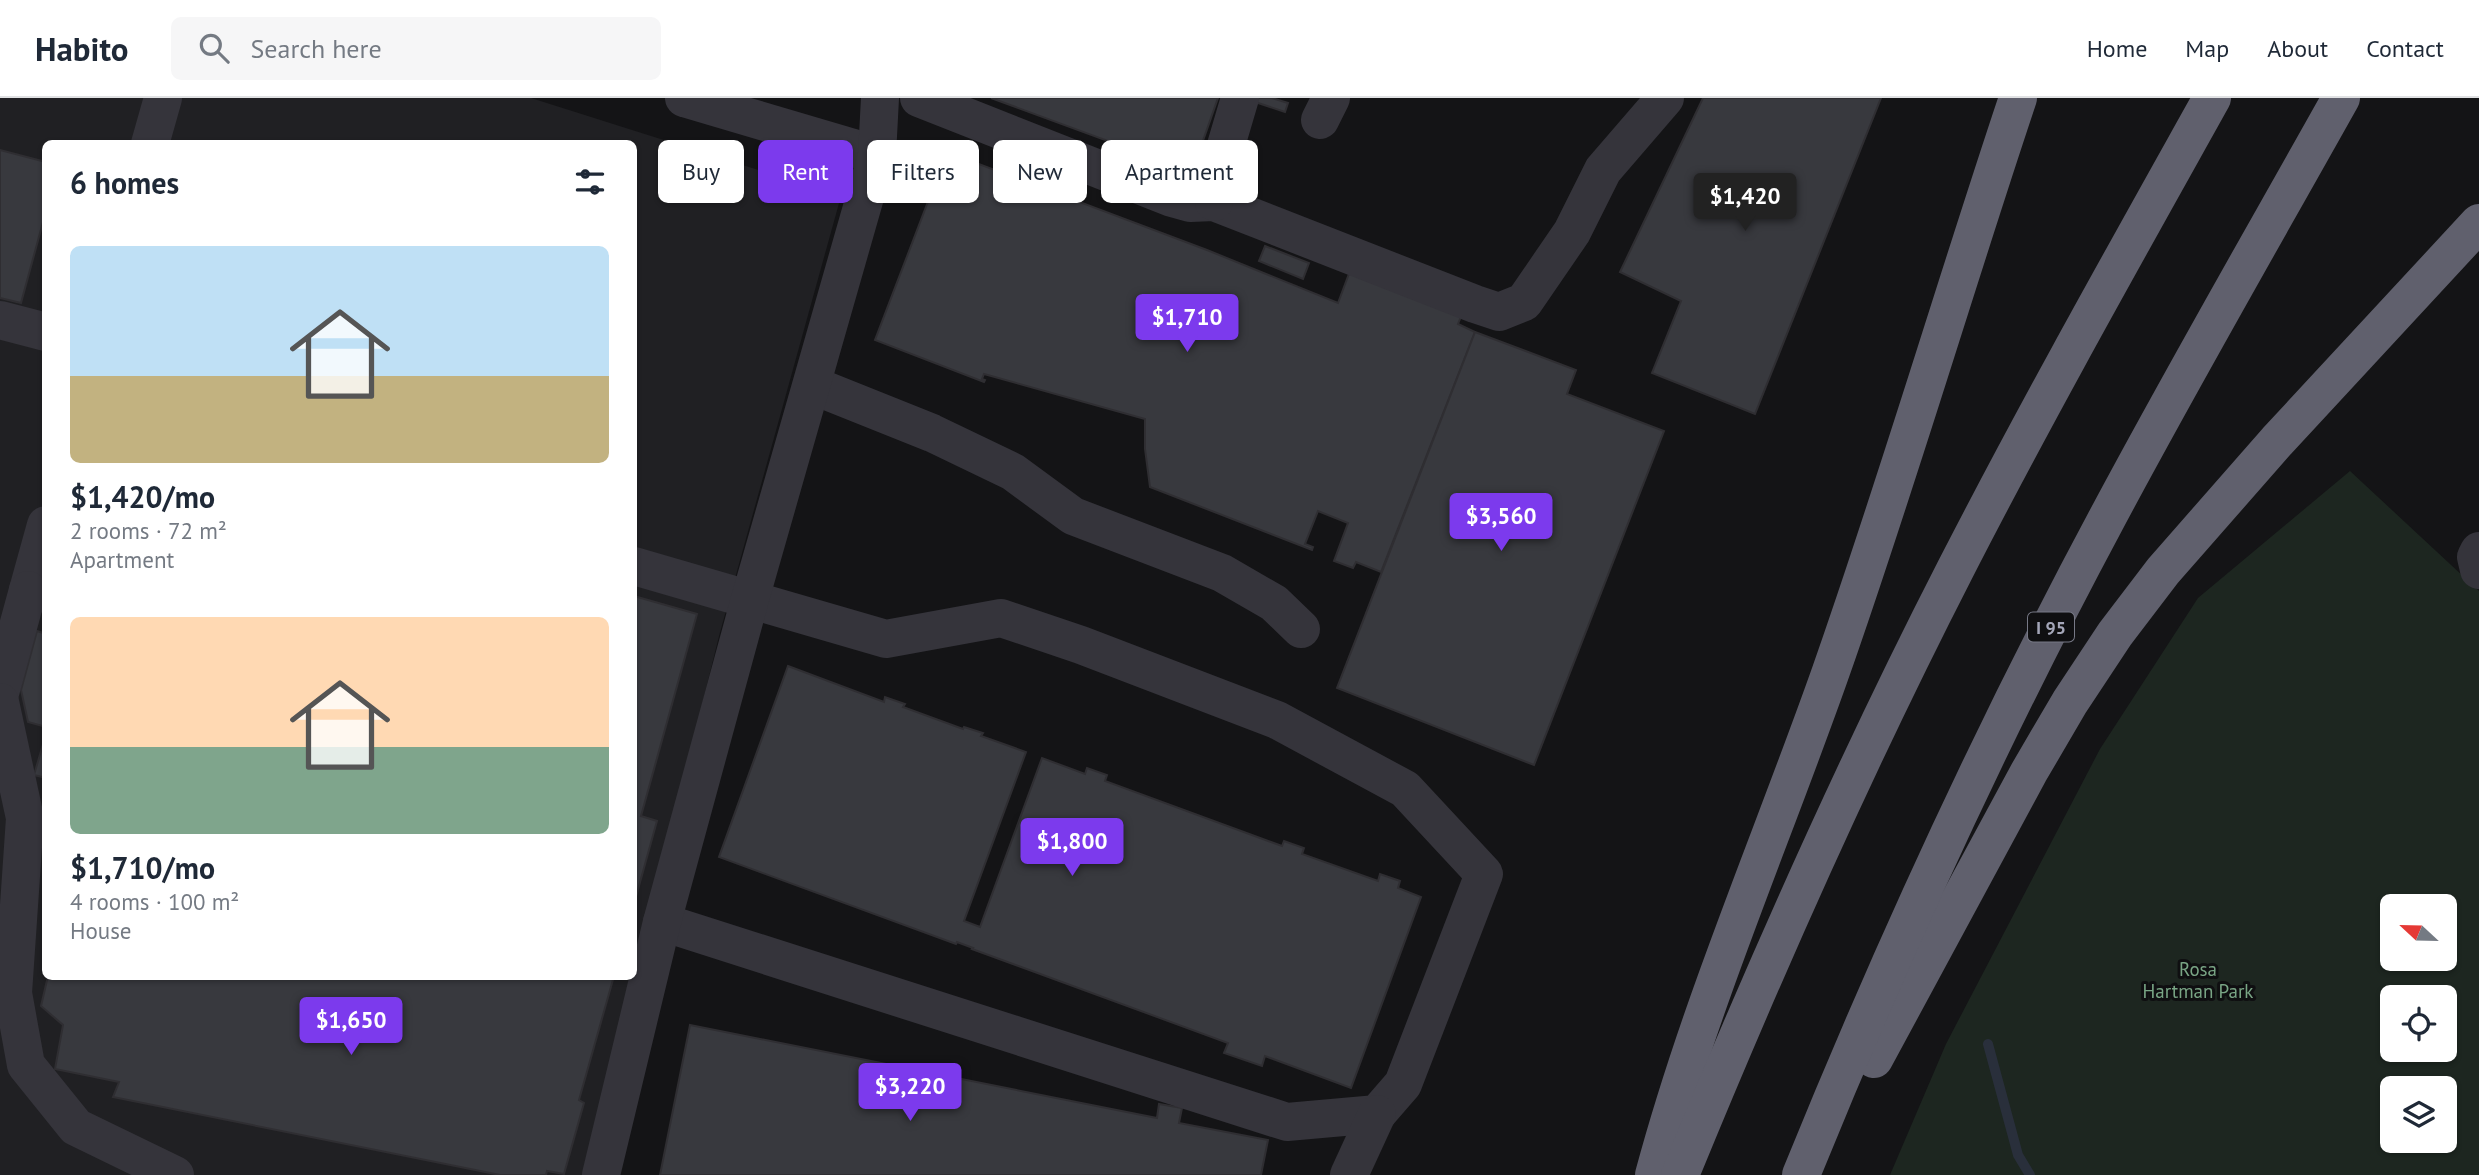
<!DOCTYPE html>
<meta charset="utf-8">
<style>
body{margin:0;font-family:"PT Sans",sans-serif;background:#f6f6f7;color:#1f2937;height:100vh;display:flex;flex-direction:column;font-size:26px;white-space:nowrap}
*{box-sizing:border-box;margin:0}
p{font-size:23px;color:#747a83}
.icon{flex:none;width:38px;height:38px;fill:none;stroke:currentColor;stroke-width:2;stroke-linecap:round;stroke-linejoin:round}
.map{position:relative;flex:1;overflow:hidden}
.side{position:absolute;left:42px;top:42px;width:595px;height:840px;display:flex;flex-direction:column;background:#fff;border-radius:10px;box-shadow:0 2px 5px #0004}
.side>*{flex:none}
.banner{position:absolute;left:658px;top:42px;width:665px;height:63px;display:flex;gap:14px}
.needle{width:46px;rotate:292deg}
.tools{position:absolute;left:2380px;top:796px;display:grid;gap:14px}
.tools a{display:grid;place-items:center;width:77px;height:77px;border-radius:10px;background:#fff;box-shadow:0 2px 5px #0004;font-size:35px}
.price{position:absolute;translate:-50% -60px;padding:0 16px;border-radius:7px;background:#7c3aed;color:#fff;font-size:23px;line-height:46px;filter:drop-shadow(0 2px 4px #0008)}
.price::after{content:'';position:absolute;left:50%;top:42px;width:21px;height:16px;margin-left:-10px;background:inherit;clip-path:polygon(0 0,100% 0,50% 100%)}
.price.selected{background:#222;color:#fff}
ul{padding:0;list-style:none}
li{display:grid;align-content:center;gap:14px;height:371px;padding:0 28px}
li span{display:grid;place-items:center;height:217px;border-radius:10px;color:#555}
li>.icon{margin-inline-start:auto}
span .icon{width:126px;height:126px;fill:#fffc;stroke-width:1}
li b{font-size:30px}
h2{display:flex;justify-content:space-between;align-items:center;height:84px;padding:0 28px;font-size:30px}
.chip{padding:0 24px;border-radius:10px;background:#fff;box-shadow:0 2px 5px #0004;font-size:24px;line-height:63px}
.chip.selected{background:#7c3aed;color:#fff}
header{display:flex;align-items:center;gap:42px;box-sizing:border-box;height:98px;padding:0 35px;background:#fff;border-bottom:2px solid #e0e1e3}
header strong{font-size:33px}
nav{display:flex;gap:38px;margin-inline-start:auto;font-size:24px}
.search{width:490px;height:63px;background:#f6f6f7;display:flex;align-items:center;gap:18px;box-sizing:border-box;padding:0 24px;border-radius:10px;color:#747a83;font-size:26px}
.map>svg:first-child{display:block}
.built{fill:#202023;fill-rule:evenodd}
.green{fill:#1d2620;fill-rule:evenodd}
.lines{fill:none;stroke-linecap:round;stroke-linejoin:round}
.stream{stroke:#292f3b;stroke-width:10}
.building{fill:#38393e;stroke:#2f2e32;stroke-width:2}
.minor{stroke:#35343b;stroke-width:38}
.highway{stroke:#60606d;stroke-width:38}
.labels{text-anchor:middle;dominant-baseline:central;stroke-width:6;stroke-linejoin:round;paint-order:stroke}
.shield{fill:#0f0f11;stroke:#777986;stroke-width:2}
.shield-label{font-size:18px;font-weight:bold;fill:#a4a6b8}
.park-label{font-size:19px;fill:#79a585;stroke:#0f0f11}
</style>
<header>
<strong>Habito</strong>
<div class="search"><svg class="icon" aria-label="search" viewBox="0 0 24 24"><circle cx="10" cy="10" r="6"/><path d="M15 15l6 6"/></svg>Search here</div>
<nav><a>Home</a><a>Map</a><a>About</a><a>Contact</a></nav>
</header>
<div class="map">
<svg width="2479" height="1077" viewBox="0 0 2479 1077">
<rect width="100%" height="100%" fill="#141416"/>
<!-- built -->
<path class="built" d="M0 0H531L841 98 719 538 586 1077H0ZM46 46H634V878H46Z"/>
<!-- green -->
<path class="green" d="M2350 373 2479 493V1077H1890L1946 946 2100 651 2198 500ZM2392 808H2445V861H2392ZM2392 900H2445V952H2392ZM2392 990H2445V1043H2392Z"/>
<g class="lines">
<!-- stream -->
<path class="stream" d="M1988 946 2018 1057 2030 1077"/>
</g>
<!-- building -->
<g class="building">
<path d="M991 0H1218L1192 74Z"/>
<path d="M1243 0H1272L1288 5 1285 14Z"/>
<path d="M1703 0H1881L1755 316 1652 275 1681 203 1620 174Z"/>
<path d="M0 52 46 64V113L21 205 0 200Z"/>
<path d="M947 54 1207 152 1338 205 1350 173 1462 216 1458 226 1475 234 1381 474 1356 464 1353 470 1334 463 1348 425 1318 413 1305 446 1313 449 1312 452 1150 389 1145 351V321L984 276 982 281 985 282 984 284 875 242Z"/>
<path d="M1265 148 1309 165 1303 181 1259 163Z"/>
<path d="M1475 234 1576 272 1567 296 1664 333 1534 667 1337 590Z"/>
<path d="M634 498 697 516 641 718 657 723 634 806Z"/>
<path d="M37 533 46 536V629L28 624 21 592Z"/>
<path d="M788 568 884 604 885 599 905 606 903 609 963 631 964 629 983 635 981 638 1026 654 964 823 980 829 1042 660 1085 676 1087 670 1107 677 1105 683 1282 748 1284 743 1304 750 1302 756 1378 783 1380 776 1400 783 1398 790 1421 799 1351 990 1265 958 1262 968 1224 955 1228 945 972 851 973 850 957 844 956 846 719 759Z"/>
<path d="M46 636V680L34 677Z"/>
<path d="M48 878H614L579 1002 584 1005 564 1076 547 1073 546 1077H500L113 999 119 984 55 971 63 927 41 908Z"/>
<path d="M690 927 1157 1020 1159 1006 1182 1010 1179 1025 1268 1042 1261 1077H660Z"/>
</g>
<g class="lines">
<!-- minor -->
<g class="minor">
<path d="M684 0 877 57"/>
<path d="M919 0 1172 100 1190 105 1214 104 1475 206 1499 214 1524 204 1572 134 1603 72 1665 0"/>
<path d="M1320 22 1331 0"/>
<path d="M150 46 163 0"/>
<path d="M1214 104 1217 78 1240 0"/>
<path d="M0 222 46 234"/>
<path d="M812 287 932 335 1013 374 1073 418 1222 475 1274 505 1301 531"/>
<path d="M46 427 28 492 46 496"/>
<path d="M2479 453 2476 459 2479 472"/>
<path d="M634 468 886 541 1001 520 1081 547 1277 622 1405 691 1484 776 1403 986 1377 1016 1287 1024 662 824"/>
<path d="M0 595 28 492"/>
<path d="M0 604 25 720 13 895 26 967 76 1029 175 1077"/>
<path d="M601 1077 662 824 750 501 877 57 880 0"/>
<path d="M1349 1077 1377 1016"/>
</g>
<!-- highway -->
<g class="highway">
<path d="M1874 961 2029 674 2070 604 2115 536 2163 473 2277 343 2479 125"/>
<path d="M1654 1077C1700 906 1771 743 1830 576 1897 386 1954 191 2018 0"/>
<path d="M1680 1077C1764 872 1854 669 1955 472 2037 312 2125 156 2212 0"/>
<path d="M1801 1077C1891 855 1992 635 2105 424 2181 281 2262 141 2341 0"/>
</g>
</g>
<g class="labels">
<!-- shield labels -->
<rect class="shield" x="2028" y="514.5" width="46" height="29" rx="5"/>
<g class="shield-label">
<text x="2051" y="529">I 95</text>
</g>
<!-- park labels -->
<g class="park-label">
<text x="2198" y="871">Rosa<tspan x="2198" dy="22">Hartman Park</tspan></text>
</g>
</g>
</svg>
<div class="tools">
<a><svg class="needle" viewBox="-14 -14 28 28"><path d="M0-13l5 13h-10z" fill="#e53935"/><path d="M0 13l5-13h-10z" fill="#747a83"/></svg></a>
<a><svg class="icon" aria-label="locate" viewBox="0 0 24 24"><circle cx="12" cy="12" r="6"/><path d="M12 2v4M12 18v4M2 12h4M18 12h4"/></svg></a>
<a><svg class="icon" aria-label="layers" viewBox="0 0 24 24"><path d="M12 4l9 5-9 5-9-5zM3 14l9 5 9-5"/></svg></a>
</div>
<b class="price selected" style="left:1745px;top:135px">$1,420</b>
<b class="price" style="left:1187px;top:256px">$1,710</b>
<b class="price" style="left:1501px;top:455px">$3,560</b>
<b class="price" style="left:1072px;top:780px">$1,800</b>
<b class="price" style="left:351px;top:959px">$1,650</b>
<b class="price" style="left:910px;top:1025px">$3,220</b>
<div class="banner">
<a class="chip">Buy</a>
<a class="chip selected">Rent</a>
<a class="chip">Filters</a>
<a class="chip">New</a>
<a class="chip">Apartment</a>
</div>
<section class="side">
<h2>6 homes<svg class="icon" aria-label="filters" viewBox="0 0 24 24"><path d="M4 7h16M4 17h16"/><circle cx="9" cy="7" r="2"/><circle cx="15" cy="17" r="2"/></svg></h2>
<ul>
<li><span style="background:linear-gradient(#bfe0f5 60%,#c2b280 0)"><svg class="icon" aria-label="home" viewBox="0 0 24 24"><path d="M3 11l9-7 9 7M6 9v11h12V9"/></svg></span><div><b>$1,420/mo</b><p>2 rooms · 72 m²</p><p>Apartment</p></div></li>
<li><span style="background:linear-gradient(#ffd9b3 60%,#7fa58c 0)"><svg class="icon" aria-label="home" viewBox="0 0 24 24"><path d="M3 11l9-7 9 7M6 9v11h12V9"/></svg></span><div><b>$1,710/mo</b><p>4 rooms · 100 m²</p><p>House</p></div></li>
</ul>
</section>
</div>
